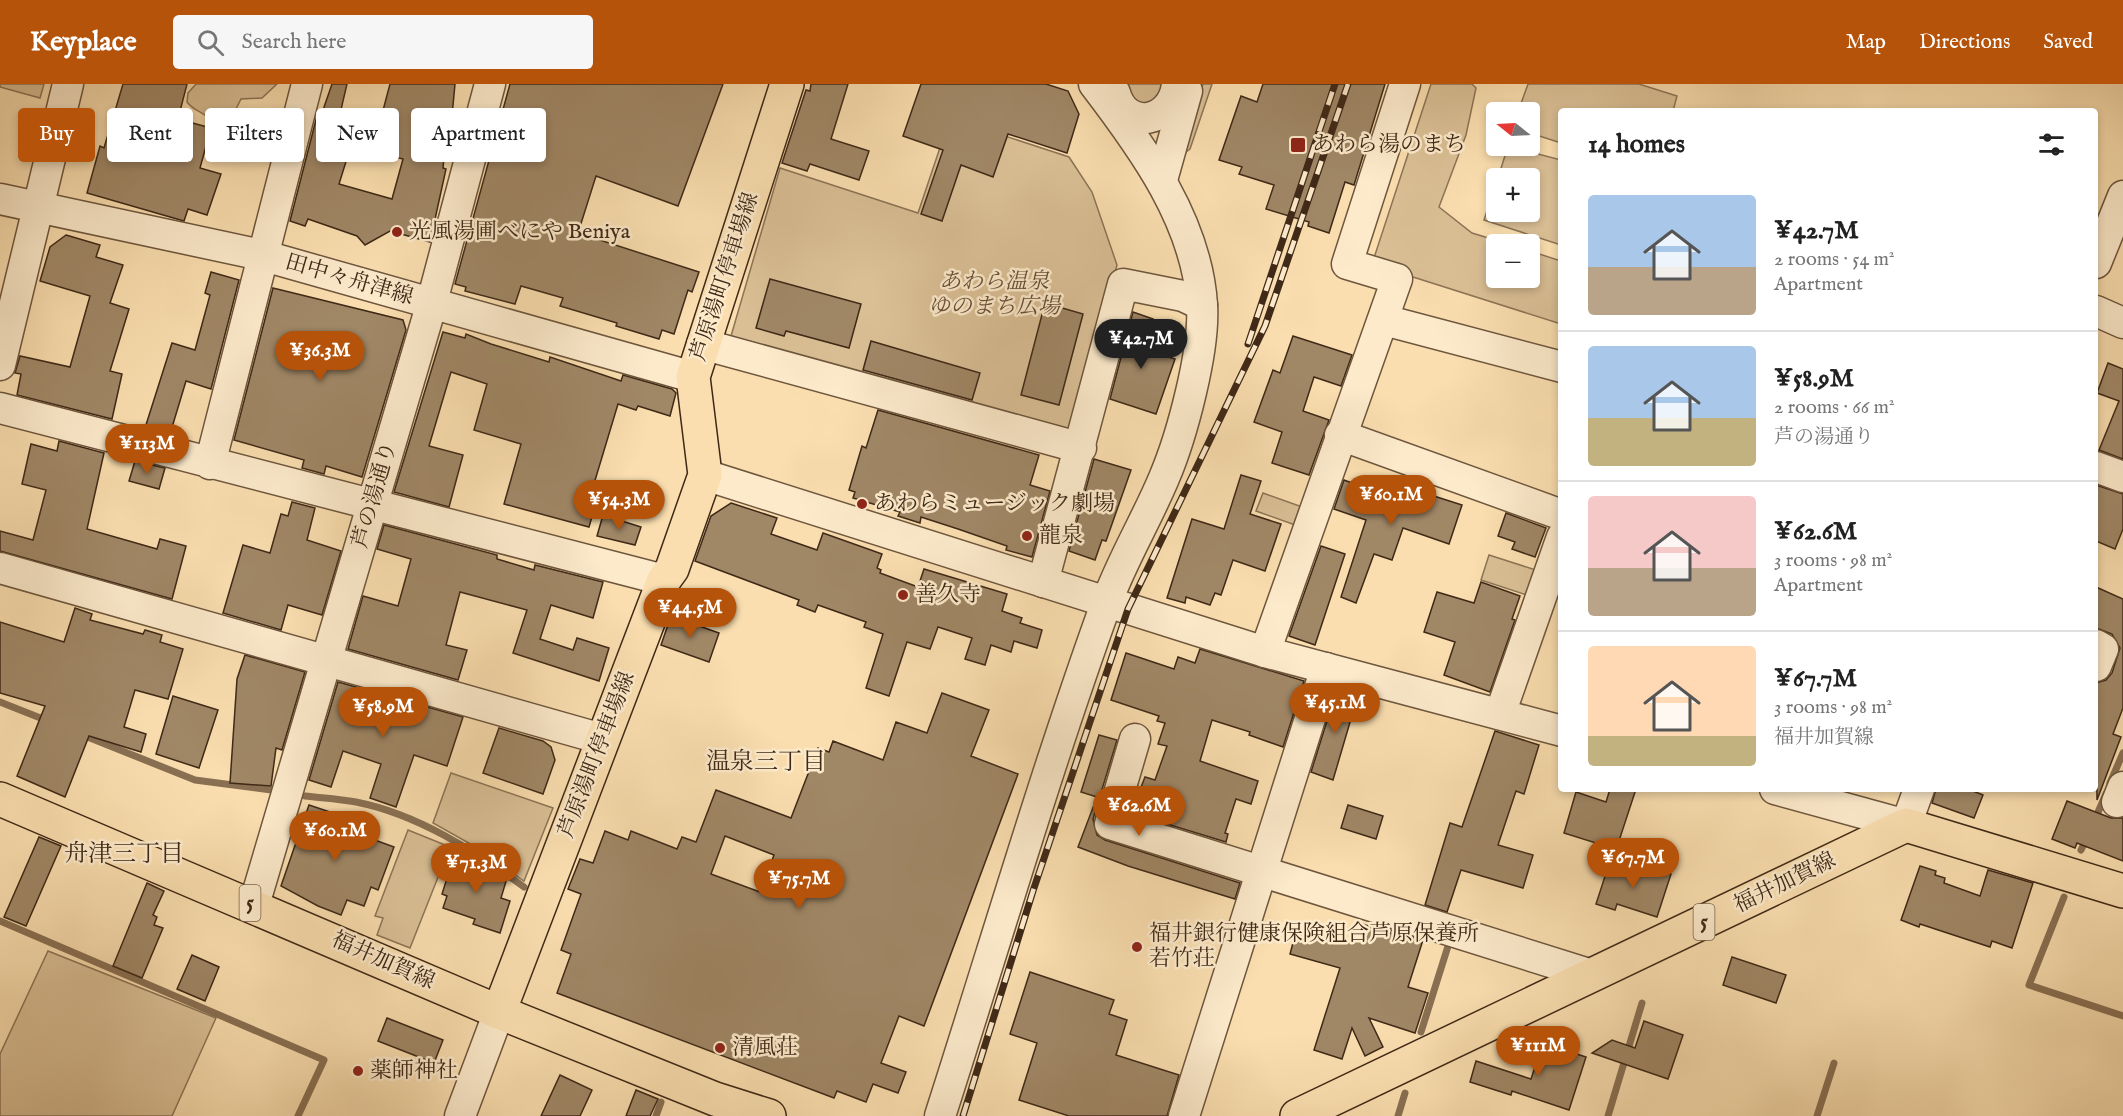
<!DOCTYPE html>
<meta charset="utf-8">
<style>
body{margin:0;font-family:"IM FELL English","Noto Serif JP",serif;background:#f6f6f6;color:#222;height:100vh;display:flex;flex-direction:column;font-size:22px;white-space:nowrap}
*{box-sizing:border-box;margin:0}
p{font-size:20px;color:#767676}
.icon{flex:none;width:33px;height:33px;fill:none;stroke:currentColor;stroke-width:2;stroke-linecap:round;stroke-linejoin:round}
.map{position:relative;flex:1;overflow:hidden}
.drawer{position:absolute;left:1558px;top:24px;width:540px;height:684px;display:flex;flex-direction:column;background:#fff;border-radius:6px;box-shadow:0 3px 9px #0003}
.drawer>*{flex:none}
.top-card{position:absolute;left:18px;top:24px;width:570px;height:54px;display:flex;gap:12px}
.needle{width:39px;rotate:288deg}
.buttons{position:absolute;left:1486px;top:18px;display:grid;gap:12px}
.buttons a{display:grid;place-items:center;width:54px;height:54px;border-radius:6px;background:#fff;box-shadow:0 3px 9px #0003;font-size:30px}
.price{position:absolute;translate:-50% -51px;padding:0 14px;border-radius:21px;background:#b45309;color:#fff;font-size:20px;line-height:39px;filter:drop-shadow(0 2px 3px #0008)}
.price::after{content:'';position:absolute;left:50%;top:36px;width:18px;height:14px;margin-left:-9px;background:inherit;clip-path:polygon(0 0,100% 0,50% 100%)}
.price.active{background:#222;color:#fff}
ul{padding:0;list-style:none}
li{display:flex;align-items:center;gap:18px;height:150px;padding:0 30px}
li+li{border-top:2px solid #e0e0e0}
li span{display:grid;place-items:center;flex:none;width:168px;height:120px;border-radius:6px;color:#555}
li>.icon{margin-inline-start:auto}
span .icon{width:72px;height:72px;fill:#fffc;stroke-width:1}
li b{font-size:26px}
h2{display:flex;justify-content:space-between;align-items:center;height:72px;padding:0 30px;font-size:26px}
.chip{padding:0 21px;border-radius:6px;background:#fff;box-shadow:0 3px 9px #0003;font-size:21px;line-height:54px}
.chip.active{background:#b45309;color:#fff}
header{display:flex;align-items:center;gap:36px;box-sizing:border-box;height:84px;padding:0 30px;background:#b45309;color:#fff}
header strong{font-size:28px}
nav{display:flex;gap:33px;margin-inline-start:auto;font-size:21px}
.search{width:420px;height:54px;background:#f6f6f6;display:flex;align-items:center;gap:15px;box-sizing:border-box;padding:0 21px;border-radius:6px;color:#767676;font-size:22px}
.map>svg:first-child{display:block}
.green{fill:#dabf95;stroke:#8c7456;stroke-width:1.5}
.lines{fill:none;stroke-linecap:round;stroke-linejoin:round}
.stream{stroke:#897053;stroke-width:7}
.building{fill:#a08766;stroke:#3f2917;stroke-width:1.5;fill-rule:evenodd}
.minor-casing{stroke:#6e563d;stroke-width:33}
.major-casing{stroke:#3f2917;stroke-width:36}
.minor{stroke:#fceacb;stroke-width:30}
.major{stroke:#fadeaf;stroke-width:33}
.rail-casing{stroke:#3f2917;stroke-width:7}
.rail{stroke:#fceacb;stroke-width:4.5;stroke-dasharray:14;stroke-linecap:butt}
.poi-dot{fill:#8f2418;stroke:#fceacb;stroke-width:2}
.labels{text-anchor:middle;dominant-baseline:central;stroke-width:5;stroke-linejoin:round;paint-order:stroke}
.shield{fill:#fceacb;stroke:#78634d;stroke-width:1.5}
.shield-label{font-size:21px;font-weight:bold;fill:#3f2917}
.poi-label{font-size:22px;fill:#3f2917;stroke:#fceacb;text-anchor:start}
.street-label{font-size:22px;fill:#3f2917;stroke:#fceacb}
.park-label{font-size:22px;font-style:italic;fill:#664e36;stroke:#fceacb}
.neighbourhood-label{font-size:24px;fill:#3f2917;stroke:#fceacb}
</style>
<header>
<strong>Keyplace</strong>
<div class="search"><svg class="icon" aria-label="search" viewBox="0 0 24 24"><circle cx="10" cy="10" r="6"/><path d="M15 15l6 6"/></svg>Search here</div>
<nav><a>Map</a><a>Directions</a><a>Saved</a></nav>
</header>
<div class="map">
<svg width="2123" height="1032" viewBox="0 0 2123 1032">
<rect width="100%" height="100%" fill="#fadeaf"/>
<filter id="stains"><feTurbulence type="fractalNoise" baseFrequency=".00333" numOctaves="4"/><feColorMatrix values="0 0 0 0 .2 0 0 0 0 .09 0 0 0 0 .02 0 0 0 .5 -.17"/></filter>
<radialGradient id="worn" r=".72"><stop offset=".6" stop-color="#630" stop-opacity="0"/><stop offset="1" stop-color="#630" stop-opacity=".3"/></radialGradient>
<!-- green -->
<g class="green">
<path d="M0 0H44L40 14 0 3Z"/>
<path d="M196 0H277L262 14 241 15 228 41 222 46H213C209 25 198 32 187 18L188 9Z"/>
<path d="M1122 0H1164L1161 15 1139 24Z"/>
<path d="M1203 0H1212L1190 65 1186 68 1182 63Z"/>
<path d="M1431 0H1472L1476 4 1466 51 1439 123 1472 149 1508 160H1497V194H1530V167L1561 177V240L1372 180Z"/>
<path d="M1528 0H1639L1677 12 1673 27H1562L1561 59 1530 49V28H1518Z"/>
<path d="M950 34 1069 73 1092 108 1117 181 1071 348 731 252 780 84 918 129Z"/>
<path d="M1508 62 1561 76V161L1484 136 1497 97V128H1530V94H1498Z"/>
<path d="M1263 409 1305 424 1298 442 1256 427Z"/>
<path d="M1489 471 1539 487 1530 512 1481 496Z"/>
<path d="M451 689 553 724 524 797 474 762 433 739Z"/>
<path d="M408 746 450 763 410 864 377 851 383 834 375 832Z"/>
<path d="M48 867 216 934 172 1032H0V970Z"/>
</g>
<g class="lines">
<!-- stream -->
<g class="stream">
<path d="M0 618 48 637"/>
<path d="M80 650 195 696 279 707"/>
<path d="M2110 699 2123 669"/>
<path d="M305 712C322 714 339 715 356 718 417 730 475 767 524 803"/>
<path d="M2095 735 2106 710"/>
<path d="M2081 766 2087 754"/>
<path d="M2064 813 2029 901 2123 932"/>
<path d="M0 837 324 976 298 1032"/>
<path d="M1421 948 1449 859"/>
<path d="M656 1032 661 1018"/>
<path d="M1398 1032 1405 1009"/>
<path d="M1608 1032 1642 919"/>
<path d="M1817 1032 1834 979"/>
</g>
</g>
<!-- building -->
<g class="building">
<path d="M123 0H187L178 35 211 44 200 84 221 90 207 131 188 125 184 137 87 109 100 62 104 64Z"/>
<path d="M332 0H347L339 34 358 39 339 100 392 115 403 75 387 71 396 38 381 34 390 0H455L452 32H448L443 84 446 85 430 158 390 147 365 161 357 152 308 135 305 142 290 137 318 28 322 29Z"/>
<path d="M510 0H723L678 122 596 92 578 149 699 188 692 208 688 206 674 250 662 246 659 255 616 242 617 239 560 222 563 214 521 202 515 220 465 207 466 203 455 200Z"/>
<path d="M811 0H848L831 55 869 67 859 96 810 80 807 87 782 79 806 6 810 7Z"/>
<path d="M921 0H1046L1068 7 1079 30 1067 69 1008 50 993 93 961 81 942 137 921 130 943 66 903 52Z"/>
<path d="M1263 0H1385L1354 101 1345 98 1329 149 1308 142 1309 138 1266 125 1274 101 1239 90 1242 83 1219 76 1241 12 1257 18Z"/>
<path d="M244 30 279 40 273 64 238 55Z"/>
<path d="M66 151 100 161 96 173 123 181 110 219 129 225 110 287 122 290 112 335 17 311 21 290 15 289 20 272 70 283 90 212 40 197 50 163Z"/>
<path d="M211 188 239 196 211 305 186 297 170 350 145 344 172 259 195 266 210 211 205 209Z"/>
<path d="M770 195 861 220 849 264 786 247 784 252 756 244Z"/>
<path d="M273 204 403 236 406 246 362 393 326 382 324 390 302 384 304 376 234 356Z"/>
<path d="M1045 219 1083 230 1059 321 1021 311Z"/>
<path d="M1133 228 1153 235 1142 265 1175 275 1156 330 1110 315Z"/>
<path d="M443 248 465 254 466 250 491 260 549 278 550 273 621 297 623 291 672 305 676 309 670 332 638 322 636 326 618 320 593 403 600 405 589 443 504 420 521 360 474 346 487 300 451 288 429 362 463 371 449 423 394 408Z"/>
<path d="M1293 252 1352 271 1341 302 1314 293 1303 327 1329 336 1309 391 1272 379 1282 348 1254 338 1273 286 1280 289Z"/>
<path d="M871 257 980 289 972 316 863 286Z"/>
<path d="M2108 279 2123 285V375L2099 366 2119 317 2097 309Z"/>
<path d="M878 326 1039 371 1030 401 1050 407 1032 473 1006 466 1007 462 958 445 921 433 920 439 898 432 900 428 853 414 855 408 849 406 862 362 866 364Z"/>
<path d="M59 357 104 369 87 445 157 465 160 455 186 462 172 515 0 467V447L33 456 46 406 22 400 31 360 57 367Z"/>
<path d="M1094 375 1131 386 1106 457 1102 456 1095 476 1069 467Z"/>
<path d="M135 377 165 384 159 405 129 397Z"/>
<path d="M1241 391 1261 397 1250 430 1281 440 1265 487 1233 476 1221 511 1215 509 1210 521 1186 513 1185 519 1167 514 1192 435 1224 445Z"/>
<path d="M1344 396 1410 421 1415 406 1462 421 1449 460 1403 444 1392 476 1374 470 1356 519 1341 513 1366 436 1334 425Z"/>
<path d="M2096 401 2123 410V445L2115 465 2096 457Z"/>
<path d="M292 418 315 424 307 456 341 467 322 531 288 521 281 546 223 529 243 461 270 469 281 430 288 432Z"/>
<path d="M731 419 777 434 771 450 817 466 823 449 882 470 877 484 881 486 880 489 918 503 924 485 1007 510 1002 527 1022 534 1020 539 1042 546 1037 564 1014 557 1011 568 991 561 985 581 965 575 972 554 938 543 930 565 907 558 889 612 866 604 883 550 864 543 866 538 818 521 815 528 797 521 799 516 695 477 711 432Z"/>
<path d="M1506 429 1546 444 1535 473 1512 465 1515 458 1498 452Z"/>
<path d="M603 431 641 443 635 461 597 452Z"/>
<path d="M384 441 497 471V475L534 486 535 481 603 498 593 534 551 521 540 555 573 566 577 554 609 564 599 597 513 569 527 526 460 508 446 561 467 566 458 596 348 565 363 512 398 522 411 475 377 465Z"/>
<path d="M1321 462 1345 470 1315 561 1289 552Z"/>
<path d="M1481 498 1520 512 1512 535 1515 536 1490 608 1444 591 1455 558 1424 548 1437 508 1474 519Z"/>
<path d="M2096 503 2123 515V624L2113 650 2121 653 2097 716 2096 599 2106 596 2112 589 2120 564 2112 550 2096 544Z"/>
<path d="M75 524 92 530 90 536 143 550 145 546 162 551 160 558 183 565 168 615 135 606 124 643 146 650 141 668 89 652 65 713 17 692 45 622 0 609V538L64 558Z"/>
<path d="M671 532 719 549 709 578 661 561Z"/>
<path d="M1200 565 1304 597 1283 663 1249 651 1250 648 1212 636 1200 677 1258 697 1251 720 1236 715 1225 749 1228 750 1226 758 1131 729 1145 693 1155 696 1167 662 1158 660 1165 639 1157 637 1159 632 1111 616 1126 569 1174 585 1178 573 1195 579Z"/>
<path d="M245 571 305 588 282 666 276 664 271 702 230 699 237 595Z"/>
<path d="M338 598 463 633 447 682 414 671 396 723 370 714 381 680 343 667 331 703 309 696Z"/>
<path d="M1337 605 1358 611 1333 696 1311 688Z"/>
<path d="M942 609 989 626 971 672 1018 690 924 942 899 932 881 979 906 988 898 1009 873 1000 866 1018 837 1007 834 1014 557 909 571 870 561 866 581 810 568 805 580 775 593 779 605 747 628 756 631 747 677 765 682 753 696 758 716 706 791 734 818 664 829 668 833 657 883 676 896 638 927 649ZM725 752 774 771 760 808 711 790Z"/>
<path d="M173 612 218 626 199 684 156 670Z"/>
<path d="M499 644 543 657 551 663 555 676 543 710 483 689Z"/>
<path d="M1495 647 1539 661 1524 710 1516 707 1498 761 1533 771 1523 804 1461 786 1447 828 1425 821 1450 739 1462 743Z"/>
<path d="M1099 651 1117 656 1093 735 1097 751 1105 756 1240 799 1235 815 1128 782 1078 763 1097 713 1081 708Z"/>
<path d="M1610 705H1636L1615 769 1595 762 1596 759 1564 749 1576 708 1606 718Z"/>
<path d="M1936 705H1968L1983 711 1974 734 1932 719Z"/>
<path d="M2067 717 2111 734H2123V777L2077 759 2075 764 2052 755Z"/>
<path d="M309 721 354 736 350 747 394 763 378 806 371 803 364 822 347 816 341 831 318 822 281 802Z"/>
<path d="M1348 721 1383 732 1376 755 1341 744Z"/>
<path d="M39 753 61 762 26 842 4 833Z"/>
<path d="M454 772 486 783 485 786 507 794 501 814 510 817 500 849 473 840 475 835 443 824 447 812 442 810Z"/>
<path d="M1610 777 1651 790 1653 784 1671 790 1657 833 1617 820 1615 826 1596 820Z"/>
<path d="M1920 782 1936 787 1935 791 1945 794 1944 799 1980 812 1988 786 2033 799 2012 864 1992 857 1990 863 1920 840 1919 843 1901 836Z"/>
<path d="M147 799 164 807 153 831 157 833 154 841 163 844 142 894 113 882Z"/>
<path d="M1356 838 1390 849 1391 846 1423 856 1408 903 1428 909 1415 949 1369 934 1383 963 1365 972 1352 944 1342 975 1314 966 1340 884 1290 870 1297 844 1349 859Z"/>
<path d="M192 871 219 883 205 917 177 905Z"/>
<path d="M1732 873 1786 891 1776 919 1723 901Z"/>
<path d="M1030 888 1114 916 1109 930 1127 936 1116 971 1179 991 1167 1032H1069L1019 1016 1037 959 1010 950Z"/>
<path d="M387 934 443 956 434 979 378 957Z"/>
<path d="M1644 937 1683 951 1668 995 1592 969 1612 956 1635 964Z"/>
<path d="M1543 959 1586 973 1569 1026 1512 1007 1511 1011 1470 998 1476 977 1531 995Z"/>
<path d="M560 991 592 1006 580 1032H541Z"/>
<path d="M636 1006 658 1015 650 1032H626Z"/>
</g>
<g class="lines">
<defs>
<g id="minor">
<path d="M1115 9C1126 48 1173 39 1177 0"/>
<path d="M1162 96 1187 7"/>
<path d="M0 115 261 171 693 293"/>
<path d="M2096 179 2123 112"/>
<path d="M2096 227 2123 239"/>
<path d="M1384 236 1562 283"/>
<path d="M702 260 1081 364"/>
<path d="M0 281 68 0"/>
<path d="M0 324 664 496"/>
<path d="M1340 351 1562 431"/>
<path d="M210 380 307 0"/>
<path d="M2096 383 2123 393"/>
<path d="M705 391 1265 568 1562 647"/>
<path d="M0 484 602 655"/>
<path d="M1043 498 1123 200 1183 212 1202 221"/>
<path d="M2096 561 2103 565 2096 582"/>
<path d="M1265 568 1397 195 1347 180 1405 0"/>
<path d="M1500 630 1562 453"/>
<path d="M1135 655 1110 740 1592 891"/>
<path d="M1775 705 1906 741 1919 705"/>
<path d="M2117 718 2123 703"/>
<path d="M254 821 429 229 490 0"/>
<path d="M460 1032 499 928"/>
<path d="M940 1032C995 861 1045 689 1106 520 1122 476 1146 437 1164 394 1182 352 1205 266 1202 221 1197 138 1143 64 1094 0"/>
<path d="M1184 1032 1326 584"/>
</g>
<g id="major">
<path d="M0 715 499 928 715 1015 769 1032"/>
<path d="M499 928 664 496 672 485 705 391 693 293 787 0"/>
<path d="M1297 1032 1906 741 2123 807"/>
</g>
</defs>
<!-- minor casing -->
<use href="#minor" class="minor-casing"/>
<!-- major casing -->
<use href="#major" class="major-casing"/>
<!-- minor -->
<use href="#minor" class="minor"/>
<!-- major -->
<use href="#major" class="major"/>
<defs>
<g id="rail">
<path d="M1248 260 1335 0"/>
<path d="M963 1032 1033 807 1128 525 1265 242 1348 0"/>
</g>
</defs>
<!-- rail casing -->
<use href="#rail" class="rail-casing"/>
<!-- rail -->
<use href="#rail" class="rail"/>
</g>
<!-- markers -->
<g class="poi-dot">
<rect x="1290" y="53" width="16" height="16" rx="3"/>
<circle cx="397" cy="148" r="6"/>
<circle cx="862" cy="420" r="6"/>
<circle cx="1027" cy="452" r="6"/>
<circle cx="903" cy="511" r="6"/>
<circle cx="1137" cy="863" r="6"/>
<circle cx="720" cy="964" r="6"/>
<circle cx="358" cy="987" r="6"/>
</g>
<g class="labels">
<!-- shield labels -->
<g class="shield">
<rect x="239.5" y="801" width="21" height="36" rx="4.5"/>
<rect x="1693.5" y="820" width="21" height="36" rx="4.5"/>
</g>
<g class="shield-label">
<text x="250" y="819">5</text>
<text x="1704" y="838">5</text>
</g>
<!-- poi labels -->
<g class="poi-label">
<text x="1312" y="61">あわら湯のまち</text>
<text x="409" y="148">光風湯圃べにや Beniya</text>
<text x="874" y="420">あわらミュージック劇場</text>
<text x="1039" y="452">龍泉</text>
<text x="915" y="511">善久寺</text>
<text x="1149" y="850">福井銀行健康保険組合芦原保養所<tspan x="1149" dy="25">若竹荘</tspan></text>
<text x="732" y="964">清風荘</text>
<text x="370" y="987">薬師神社</text>
</g>
<!-- street labels -->
<g class="street-label">
<text transform="translate(725 193) rotate(-72)">芦原湯町停車場線</text>
<text transform="translate(349 196) rotate(16)">田中々舟津線</text>
<text transform="translate(375 411) rotate(-74)">芦の湯通り</text>
<text transform="translate(597 671) rotate(-69)">芦原湯町停車場線</text>
<text transform="translate(1785 799) rotate(-26)">福井加賀線</text>
<text transform="translate(383 877) rotate(24)">福井加賀線</text>
</g>
<!-- park labels -->
<g class="park-label">
<text x="994" y="198">あわら温泉<tspan x="994" dy="25">ゆのまち広場</tspan></text>
</g>
<!-- neighbourhood labels -->
<g class="neighbourhood-label">
<text x="766" y="678">温泉三丁目</text>
<text x="124" y="770">舟津三丁目</text>
</g>
</g>
<rect width="100%" height="100%" filter="url(#stains)"/>
<rect width="100%" height="100%" fill="url(#worn)"/>
</svg>
<div class="buttons">
<a><svg class="needle" viewBox="-14 -14 28 28"><path d="M0-13l5 13h-10z" fill="#e53935"/><path d="M0 13l5-13h-10z" fill="#767676"/></svg></a>
<a>+</a>
<a>−</a>
</div>
<b class="price active" style="left:1141px;top:286px">¥42.7M</b>
<b class="price" style="left:320px;top:298px">¥36.3M</b>
<b class="price" style="left:147px;top:391px">¥113M</b>
<b class="price" style="left:1391px;top:442px">¥60.1M</b>
<b class="price" style="left:619px;top:447px">¥54.3M</b>
<b class="price" style="left:690px;top:555px">¥44.5M</b>
<b class="price" style="left:1335px;top:650px">¥45.1M</b>
<b class="price" style="left:383px;top:654px">¥58.9M</b>
<b class="price" style="left:1139px;top:753px">¥62.6M</b>
<b class="price" style="left:335px;top:778px">¥60.1M</b>
<b class="price" style="left:1633px;top:805px">¥67.7M</b>
<b class="price" style="left:476px;top:810px">¥71.3M</b>
<b class="price" style="left:799px;top:826px">¥75.7M</b>
<b class="price" style="left:1538px;top:993px">¥111M</b>
<div class="top-card">
<a class="chip active">Buy</a>
<a class="chip">Rent</a>
<a class="chip">Filters</a>
<a class="chip">New</a>
<a class="chip">Apartment</a>
</div>
<section class="drawer">
<h2>14 homes<svg class="icon" aria-label="filters" viewBox="0 0 24 24"><path d="M4 7h16M4 17h16"/><circle cx="9" cy="7" r="2"/><circle cx="15" cy="17" r="2"/></svg></h2>
<ul>
<li><span style="background:linear-gradient(#a9c7e8 60%,#b9a48a 0)"><svg class="icon" aria-label="home" viewBox="0 0 24 24"><path d="M3 11l9-7 9 7M6 9v11h12V9"/></svg></span><div><b>¥42.7M</b><p>2 rooms · 54 m²</p><p>Apartment</p></div></li>
<li><span style="background:linear-gradient(#a9c7e8 60%,#c2b280 0)"><svg class="icon" aria-label="home" viewBox="0 0 24 24"><path d="M3 11l9-7 9 7M6 9v11h12V9"/></svg></span><div><b>¥58.9M</b><p>2 rooms · 66 m²</p><p>芦の湯通り</p></div></li>
<li><span style="background:linear-gradient(#f6c9c9 60%,#b9a48a 0)"><svg class="icon" aria-label="home" viewBox="0 0 24 24"><path d="M3 11l9-7 9 7M6 9v11h12V9"/></svg></span><div><b>¥62.6M</b><p>3 rooms · 98 m²</p><p>Apartment</p></div></li>
<li><span style="background:linear-gradient(#ffd9b3 75%,#c2b280 0)"><svg class="icon" aria-label="home" viewBox="0 0 24 24"><path d="M3 11l9-7 9 7M6 9v11h12V9"/></svg></span><div><b>¥67.7M</b><p>3 rooms · 98 m²</p><p>福井加賀線</p></div></li>
</ul>
</section>
</div>
